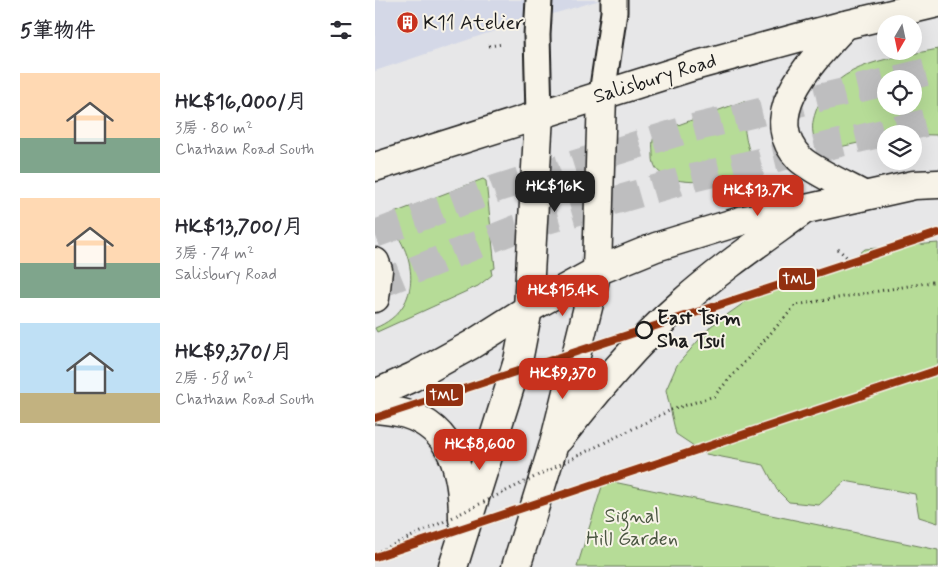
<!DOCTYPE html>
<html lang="zh-TW">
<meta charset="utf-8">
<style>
body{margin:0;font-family:Mynerve,"LXGW WenKai TC",sans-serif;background:#f2f2f3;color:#2b2b33;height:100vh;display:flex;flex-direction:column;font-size:19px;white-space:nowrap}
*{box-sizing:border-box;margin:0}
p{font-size:16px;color:#7c7c81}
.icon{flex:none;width:28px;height:28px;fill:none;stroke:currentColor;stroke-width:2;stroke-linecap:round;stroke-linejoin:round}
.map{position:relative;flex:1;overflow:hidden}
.drawer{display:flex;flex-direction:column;background:#fff;width:375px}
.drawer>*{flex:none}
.needle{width:32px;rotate:189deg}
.buttons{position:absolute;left:502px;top:15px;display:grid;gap:10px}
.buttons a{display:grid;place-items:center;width:45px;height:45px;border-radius:50%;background:#fff;box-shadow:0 5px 20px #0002;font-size:25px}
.price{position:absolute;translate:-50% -42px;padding:0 11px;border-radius:10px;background:#c8321e;color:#fff;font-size:16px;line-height:32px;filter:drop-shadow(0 1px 2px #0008)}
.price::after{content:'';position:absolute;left:50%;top:30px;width:15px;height:11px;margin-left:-8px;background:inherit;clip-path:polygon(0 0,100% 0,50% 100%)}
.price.selected{background:#222;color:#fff}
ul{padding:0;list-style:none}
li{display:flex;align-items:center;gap:15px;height:125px;padding:0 20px}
li span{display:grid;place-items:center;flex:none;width:140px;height:100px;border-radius:0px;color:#555}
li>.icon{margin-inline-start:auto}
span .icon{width:60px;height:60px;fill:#fffc;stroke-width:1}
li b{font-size:21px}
h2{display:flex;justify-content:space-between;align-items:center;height:60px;padding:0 20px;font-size:21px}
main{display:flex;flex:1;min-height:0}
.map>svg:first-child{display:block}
.built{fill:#d4d8e7}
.green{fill:#b6dc97;stroke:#697c5a;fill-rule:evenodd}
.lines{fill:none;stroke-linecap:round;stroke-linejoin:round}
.primary-tunnel{stroke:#bebebf;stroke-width:28;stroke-dasharray:28 14;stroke-linecap:butt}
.service-casing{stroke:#1c1c1c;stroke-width:29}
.secondary-casing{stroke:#1c1c1c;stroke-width:31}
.primary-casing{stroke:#1c1c1c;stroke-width:31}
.path{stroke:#1c1c1c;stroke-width:3;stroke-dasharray:1 4;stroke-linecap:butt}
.service{stroke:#f7f3e8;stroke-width:25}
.secondary{stroke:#f7f3e8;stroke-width:28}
.primary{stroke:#f7f3e8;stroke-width:28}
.path-bridge{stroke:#1c1c1c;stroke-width:3;stroke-dasharray:1 4;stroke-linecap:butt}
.metro-1-casing{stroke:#f7f3e8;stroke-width:11}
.metro-1{stroke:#923011;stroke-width:8}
.stop-dot{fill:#f7f3e8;stroke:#1c1c1c;stroke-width:2.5}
.labels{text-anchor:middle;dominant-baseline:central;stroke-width:4;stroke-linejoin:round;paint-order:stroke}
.poi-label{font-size:20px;fill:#1c1c1c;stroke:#f7f3e8;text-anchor:start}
.street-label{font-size:20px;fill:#1c1c1c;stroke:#f7f3e8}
.stop-label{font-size:20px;font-weight:bold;fill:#1c1c1c;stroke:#f7f3e8;text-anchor:start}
.park-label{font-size:20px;fill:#4a5641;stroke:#f7f3e8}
.line-badge{stroke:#f7f3e8;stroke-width:2}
.badge-label{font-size:14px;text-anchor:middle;font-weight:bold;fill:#fff}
</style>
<main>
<section class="drawer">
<h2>5筆物件<svg class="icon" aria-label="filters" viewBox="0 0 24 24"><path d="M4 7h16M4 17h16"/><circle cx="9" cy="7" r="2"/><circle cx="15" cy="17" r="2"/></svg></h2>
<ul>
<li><span style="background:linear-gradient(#ffd9b3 65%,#7fa58c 0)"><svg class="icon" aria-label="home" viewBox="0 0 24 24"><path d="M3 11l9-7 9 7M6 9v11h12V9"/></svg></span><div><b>HK$16,000/月</b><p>3房 · 80 m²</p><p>Chatham Road South</p></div></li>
<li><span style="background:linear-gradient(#ffd9b3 65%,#7fa58c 0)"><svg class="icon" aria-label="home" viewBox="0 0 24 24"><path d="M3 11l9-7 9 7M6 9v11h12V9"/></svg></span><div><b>HK$13,700/月</b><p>3房 · 74 m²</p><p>Salisbury Road</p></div></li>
<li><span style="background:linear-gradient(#bfe0f5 70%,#c2b280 0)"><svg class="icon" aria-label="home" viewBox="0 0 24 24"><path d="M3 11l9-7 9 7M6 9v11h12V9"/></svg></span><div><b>HK$9,370/月</b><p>2房 · 58 m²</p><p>Chatham Road South</p></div></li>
</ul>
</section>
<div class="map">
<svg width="563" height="567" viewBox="0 0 563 567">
<rect width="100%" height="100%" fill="#e7e7e8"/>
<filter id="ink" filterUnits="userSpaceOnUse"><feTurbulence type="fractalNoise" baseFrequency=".02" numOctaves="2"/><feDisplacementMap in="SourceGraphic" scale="10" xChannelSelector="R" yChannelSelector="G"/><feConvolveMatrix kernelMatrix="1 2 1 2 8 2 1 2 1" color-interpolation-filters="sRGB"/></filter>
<g filter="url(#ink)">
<!-- built -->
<path class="built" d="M0 0H225L110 34 0 71Z"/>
<!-- green -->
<g class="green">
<path d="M563 49V135L511 134V137L460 148 452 146 439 138C436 126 438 119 442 108 462 61 520 58 563 49ZM511 79H539V106H511Z"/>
<path d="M369 101 370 102C368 124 369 141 379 162L374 175C351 180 277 194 278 156 278 149 276 139 281 133Z"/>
<path d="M108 179 111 181 120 268 116 270 117 275 103 286 2 332 0 328C50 308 42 252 10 220L11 216Z"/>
<path d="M563 243V523L544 517 540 494 470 481 444 505 414 502 402 490 389 465 331 454 301 434 291 390 302 365 336 326 396 284 469 266 490 249Z"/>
<path d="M229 480 563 550V567H202Z"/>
</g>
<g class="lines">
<!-- primary-tunnel -->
<g class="primary-tunnel">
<path d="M523 79 563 69"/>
<path d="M0 234 123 188 310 130 511 82"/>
<path d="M0 286 141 229 321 177 563 120"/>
</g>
<defs>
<g id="service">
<path d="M164 0 162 35 164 115"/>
<path d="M227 94 239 12V0"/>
</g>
<g id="secondary">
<path d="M0 394 38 377 96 345 153 309 222 271 281 247 369 220 431 209 539 185 563 184"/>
<path d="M0 409C10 410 21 411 31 414 79 429 88 474 88 519"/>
<path d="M184 439C222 391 261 343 307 303 344 270 385 242 425 213"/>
<path d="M78 567 143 361 153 309 164 115"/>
<path d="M141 567 179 444 222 271 227 94"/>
</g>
<g id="primary">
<path d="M470 25C440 58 381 114 425 159 435 169 473 187 488 195"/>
<path d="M0 167 319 66 470 25 563 3"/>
<path d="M0 262 3 270 0 298"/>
</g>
</defs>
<!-- service casing -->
<use href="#service" class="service-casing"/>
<!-- secondary casing -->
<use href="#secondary" class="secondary-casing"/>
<!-- primary casing -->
<use href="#primary" class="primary-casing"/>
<!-- path -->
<g class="path">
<path d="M114 46 128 44"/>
<path d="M463 249 479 264"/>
<path d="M296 410 339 396 421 305 563 281"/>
<path d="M0 553 9 549"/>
</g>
<!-- service -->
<use href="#service" class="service"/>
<!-- secondary -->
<use href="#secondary" class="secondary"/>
<!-- primary -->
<use href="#primary" class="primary"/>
<!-- path-bridge -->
<path class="path-bridge" d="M9 549 66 523 296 410"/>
<defs>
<g id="metro-1">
<path d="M0 418 563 233"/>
<path d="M0 557 563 370"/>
</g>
</defs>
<!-- metro-1 casing -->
<use href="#metro-1" class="metro-1-casing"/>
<!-- metro-1 -->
<use href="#metro-1" class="metro-1"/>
</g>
</g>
<!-- icons -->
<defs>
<symbol id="building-disc" viewBox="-11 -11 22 22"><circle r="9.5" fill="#c8321e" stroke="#f7f3e8"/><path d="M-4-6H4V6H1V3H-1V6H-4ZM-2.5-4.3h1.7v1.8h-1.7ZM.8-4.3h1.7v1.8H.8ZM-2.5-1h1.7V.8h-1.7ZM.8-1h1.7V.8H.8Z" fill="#fff"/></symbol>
</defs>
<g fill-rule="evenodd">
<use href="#building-disc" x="20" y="10" width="25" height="25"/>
</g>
<!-- markers -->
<circle class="stop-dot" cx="269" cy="330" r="8"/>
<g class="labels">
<!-- poi labels -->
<g class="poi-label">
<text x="48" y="23">K11 Atelier</text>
</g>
<!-- street labels -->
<g class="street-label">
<text transform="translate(280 79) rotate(-17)">Salisbury Road</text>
</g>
<!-- stop labels -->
<g class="stop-label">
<text x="282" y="318">East Tsim<tspan x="282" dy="23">Sha Tsui</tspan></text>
</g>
<!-- park labels -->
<g class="park-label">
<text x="257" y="516">Signal<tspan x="257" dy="23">Hill Garden</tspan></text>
</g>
</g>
<g class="line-badge">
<rect x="403" y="267" width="38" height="24" rx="5" fill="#923011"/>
<rect x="50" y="383" width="39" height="24" rx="5" fill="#923011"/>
</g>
<g class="badge-label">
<text x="422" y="284">TML</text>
<text x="69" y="400">TML</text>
</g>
</svg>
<div class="buttons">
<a><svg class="needle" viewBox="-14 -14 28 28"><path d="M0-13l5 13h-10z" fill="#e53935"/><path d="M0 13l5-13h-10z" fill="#7c7c81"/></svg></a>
<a><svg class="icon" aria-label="locate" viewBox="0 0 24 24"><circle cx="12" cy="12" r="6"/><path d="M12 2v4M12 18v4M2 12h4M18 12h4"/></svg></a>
<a><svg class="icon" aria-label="layers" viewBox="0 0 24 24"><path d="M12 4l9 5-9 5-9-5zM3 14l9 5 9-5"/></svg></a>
</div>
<b class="price selected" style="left:180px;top:213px">HK$16K</b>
<b class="price" style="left:383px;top:217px">HK$13.7K</b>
<b class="price" style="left:188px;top:317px">HK$15.4K</b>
<b class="price" style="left:188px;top:400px">HK$9,370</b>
<b class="price" style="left:105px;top:471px">HK$8,600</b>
</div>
</main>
